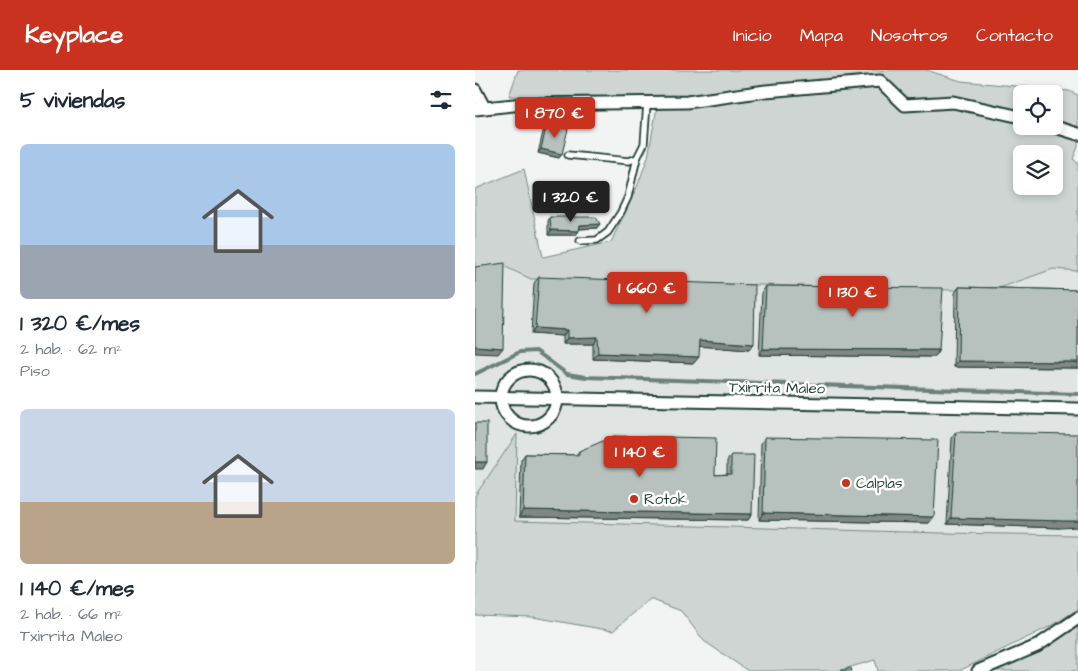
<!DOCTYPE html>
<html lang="es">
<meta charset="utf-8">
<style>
body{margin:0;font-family:"Architects Daughter",sans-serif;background:#f2f2f3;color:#1f2937;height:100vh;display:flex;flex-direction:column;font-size:19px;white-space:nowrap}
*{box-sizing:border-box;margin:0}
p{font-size:16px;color:#747a83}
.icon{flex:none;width:28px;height:28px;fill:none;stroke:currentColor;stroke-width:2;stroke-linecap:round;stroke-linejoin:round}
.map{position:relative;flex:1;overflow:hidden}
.drawer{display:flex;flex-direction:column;background:#fff;width:475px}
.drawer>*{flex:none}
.buttons{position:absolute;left:538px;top:15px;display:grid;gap:10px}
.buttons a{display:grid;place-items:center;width:50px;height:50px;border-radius:8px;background:#fff;box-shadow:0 2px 8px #0003;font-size:25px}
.price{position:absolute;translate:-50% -42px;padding:0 11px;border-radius:5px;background:#c8321e;color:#fff;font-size:16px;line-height:32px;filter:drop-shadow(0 1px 2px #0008)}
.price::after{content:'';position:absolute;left:50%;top:30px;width:15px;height:11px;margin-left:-8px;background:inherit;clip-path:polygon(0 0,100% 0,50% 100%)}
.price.active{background:#222;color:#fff}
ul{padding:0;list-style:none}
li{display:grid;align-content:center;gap:10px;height:265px;padding:0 20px}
li span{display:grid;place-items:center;height:155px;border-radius:8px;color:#555}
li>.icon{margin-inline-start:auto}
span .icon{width:90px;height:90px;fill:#fffc;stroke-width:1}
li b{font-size:21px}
h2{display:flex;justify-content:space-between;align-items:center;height:60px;padding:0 20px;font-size:21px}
header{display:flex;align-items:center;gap:30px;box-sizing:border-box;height:70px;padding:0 25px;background:#c8321e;color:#fff}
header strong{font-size:24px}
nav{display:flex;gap:28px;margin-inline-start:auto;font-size:18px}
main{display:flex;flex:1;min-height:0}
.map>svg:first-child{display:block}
.built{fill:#e0e4e3}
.green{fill:#ced5d3;stroke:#768984;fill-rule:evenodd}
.water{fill:#a1adaa;stroke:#6d807b}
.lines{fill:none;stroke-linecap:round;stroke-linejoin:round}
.stream{stroke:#6d807b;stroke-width:4}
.service-casing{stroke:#1f3d34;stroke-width:9}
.minor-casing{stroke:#1f3d34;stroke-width:15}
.service{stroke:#fff;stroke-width:5.5}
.minor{stroke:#fff;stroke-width:11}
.wall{fill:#9da6a3;stroke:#1f3d34}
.shaded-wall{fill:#808784;stroke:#1f3d34}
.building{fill:#b7c1bd;stroke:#1f3d34}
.poi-dot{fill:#c8321e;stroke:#fff;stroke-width:2}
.labels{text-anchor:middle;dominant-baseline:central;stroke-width:5;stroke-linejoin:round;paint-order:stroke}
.street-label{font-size:15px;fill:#1f3d34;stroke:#fff}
.poi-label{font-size:15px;fill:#1f3d34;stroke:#fff;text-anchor:start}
</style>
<header>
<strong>Keyplace</strong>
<nav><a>Inicio</a><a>Mapa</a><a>Nosotros</a><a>Contacto</a></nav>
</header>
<main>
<section class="drawer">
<h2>5 viviendas<svg class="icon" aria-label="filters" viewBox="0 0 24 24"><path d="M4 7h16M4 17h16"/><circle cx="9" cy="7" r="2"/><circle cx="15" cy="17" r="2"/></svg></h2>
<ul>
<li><span style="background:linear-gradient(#a9c7e8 65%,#9aa5b1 0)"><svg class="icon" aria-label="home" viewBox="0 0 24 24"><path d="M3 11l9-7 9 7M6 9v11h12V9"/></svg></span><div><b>1 320 €/mes</b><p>2 hab. · 62 m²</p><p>Piso</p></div></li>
<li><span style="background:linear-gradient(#c9d6e8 60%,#b9a48a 0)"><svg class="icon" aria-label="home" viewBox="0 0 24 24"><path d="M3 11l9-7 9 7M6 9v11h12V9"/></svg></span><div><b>1 140 €/mes</b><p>2 hab. · 66 m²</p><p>Txirrita Maleo</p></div></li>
</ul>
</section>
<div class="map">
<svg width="603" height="601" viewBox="0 0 603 601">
<rect width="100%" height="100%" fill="#f2f3f3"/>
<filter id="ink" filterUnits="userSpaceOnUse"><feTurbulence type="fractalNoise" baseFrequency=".02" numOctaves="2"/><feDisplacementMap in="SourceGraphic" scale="10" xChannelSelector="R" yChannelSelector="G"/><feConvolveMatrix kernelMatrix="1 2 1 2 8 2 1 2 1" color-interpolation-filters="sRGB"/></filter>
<g filter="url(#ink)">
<!-- built -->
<path class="built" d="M26 195 56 209 516 221 578 199 603 201V465L467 463 39 451 42 365 0 426V199Z"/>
<!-- green -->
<g class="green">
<path d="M43 0H451L486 11 594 21 603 25V77L598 89 603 93V201L578 199 516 221 56 209 26 195 0 199V119L49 99 68 187 136 172 162 117 173 87 181 42 197 26 99 28 34 26ZM546 24H579V56H546ZM546 84H579V116H546Z"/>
<path d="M42 364 40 451 467 463 603 465V539L578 555 484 601H403L400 590 362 601H273L229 571 206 541 175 529 138 561 58 547 0 545V426Z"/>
<path d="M603 557V601H518L571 577Z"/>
</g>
<!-- water -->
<rect class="water" x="77" y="115" width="17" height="9"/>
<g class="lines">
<!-- stream -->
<path class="stream" d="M0 304 45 282 61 281 92 304 111 307 603 324"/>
<defs>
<g id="service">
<path d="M93 85 154 91 162 88"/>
<path d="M105 171 122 170 133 162 146 142 153 127 162 88 169 74 172 33"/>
</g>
<g id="minor">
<path d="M0 20 9 37"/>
<path d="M0 39 48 34 212 32 291 21 405 11 430 35 478 32 546 47"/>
<path d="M577 56 603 64"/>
<circle cx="54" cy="328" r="28"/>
<path d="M0 327 603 339"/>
<path d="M503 601 562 576 603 548"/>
</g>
</defs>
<!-- service casing -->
<use href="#service" class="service-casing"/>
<!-- minor casing -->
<use href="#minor" class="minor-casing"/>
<!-- service -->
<use href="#service" class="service"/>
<!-- minor -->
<use href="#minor" class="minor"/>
</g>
<!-- wall -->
<g class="wall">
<path d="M72 54 87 84 84 88 63 83 69 58Z"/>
<path d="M75 147 122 158 104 159 101 165H73V151Z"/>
<path d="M64 207 274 280 225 276 219 293 118 289V274H88V266L56 264 59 213Z"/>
<path d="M291 216 460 287 284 285 287 222Z"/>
<path d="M484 217 603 220V298L479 297 480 223Z"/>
<path d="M481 362 585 458 472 454 477 368Z"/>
<path d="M290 367 454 453 284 450 286 373Z"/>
<path d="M104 381 240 405 252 404V391L256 385 277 444 273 450 44 447 46 390 50 384 101 385Z"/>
</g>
<!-- shaded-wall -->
<g class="shaded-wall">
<path d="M66 79 87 84 84 88 63 83Z"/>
<path d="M125 154 122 158 102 159 105 155Z"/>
<path d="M76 160 104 161 101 165H73Z"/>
<path d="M60 258 92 260 88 266 56 264Z"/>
<path d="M122 267 118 274H88L92 268Z"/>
<path d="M225 270 279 274 274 280 221 276Z"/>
<path d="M0 276 28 278 23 284 0 283Z"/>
<path d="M288 279 464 280 460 287 284 285Z"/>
<path d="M123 283 224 287 219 293 118 289Z"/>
<path d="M483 291 603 292V298L479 297Z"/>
<path d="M0 392H12L8 399H0Z"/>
<path d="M48 440 277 444 273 450 44 447Z"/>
<path d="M288 443 459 447 454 453 284 450Z"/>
<path d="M476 448 603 451V457L585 458 472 454Z"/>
</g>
<!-- building -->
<g class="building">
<path d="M72 54 93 59 87 84 66 79Z"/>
<path d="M75 147H121L125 154 105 155 104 161 76 160Z"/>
<path d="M30 193 28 278 0 276V197Z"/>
<path d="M64 207 280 215 279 274 225 270 224 287 123 283 122 267 92 268V260L60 258Z"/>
<path d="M291 216 468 218 464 280 288 279Z"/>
<path d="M484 217 603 220V292L483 291Z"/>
<rect x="0" y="353" width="12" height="39"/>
<path d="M481 362 603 364V451H589L476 448Z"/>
<path d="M140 366 241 368 240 405 256 404V385H279L277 444 48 440 50 384 104 385V381Z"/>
<path d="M290 367 463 370 459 447 288 443Z"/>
<path d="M376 598 377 601H366Z"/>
</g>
</g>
<!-- markers -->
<g class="poi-dot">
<circle cx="371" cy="413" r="5"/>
<circle cx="159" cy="429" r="5"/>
</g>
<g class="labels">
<!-- street labels -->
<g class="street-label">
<text transform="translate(302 318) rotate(1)">Txirrita Maleo</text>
</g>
<!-- poi labels -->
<g class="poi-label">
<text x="381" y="413">Calplas</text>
<text x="169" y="429">Rotok</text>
</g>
</g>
</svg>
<div class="buttons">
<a><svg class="icon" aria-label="locate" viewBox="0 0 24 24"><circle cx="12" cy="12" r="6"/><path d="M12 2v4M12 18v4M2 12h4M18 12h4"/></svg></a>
<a><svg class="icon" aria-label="layers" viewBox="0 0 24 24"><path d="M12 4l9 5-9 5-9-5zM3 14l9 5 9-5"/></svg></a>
</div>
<b class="price" style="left:80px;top:69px">1 870 €</b>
<b class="price active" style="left:96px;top:153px">1 320 €</b>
<b class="price" style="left:172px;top:244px">1 660 €</b>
<b class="price" style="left:378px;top:248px">1 130 €</b>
<b class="price" style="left:165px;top:408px">1 140 €</b>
</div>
</main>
